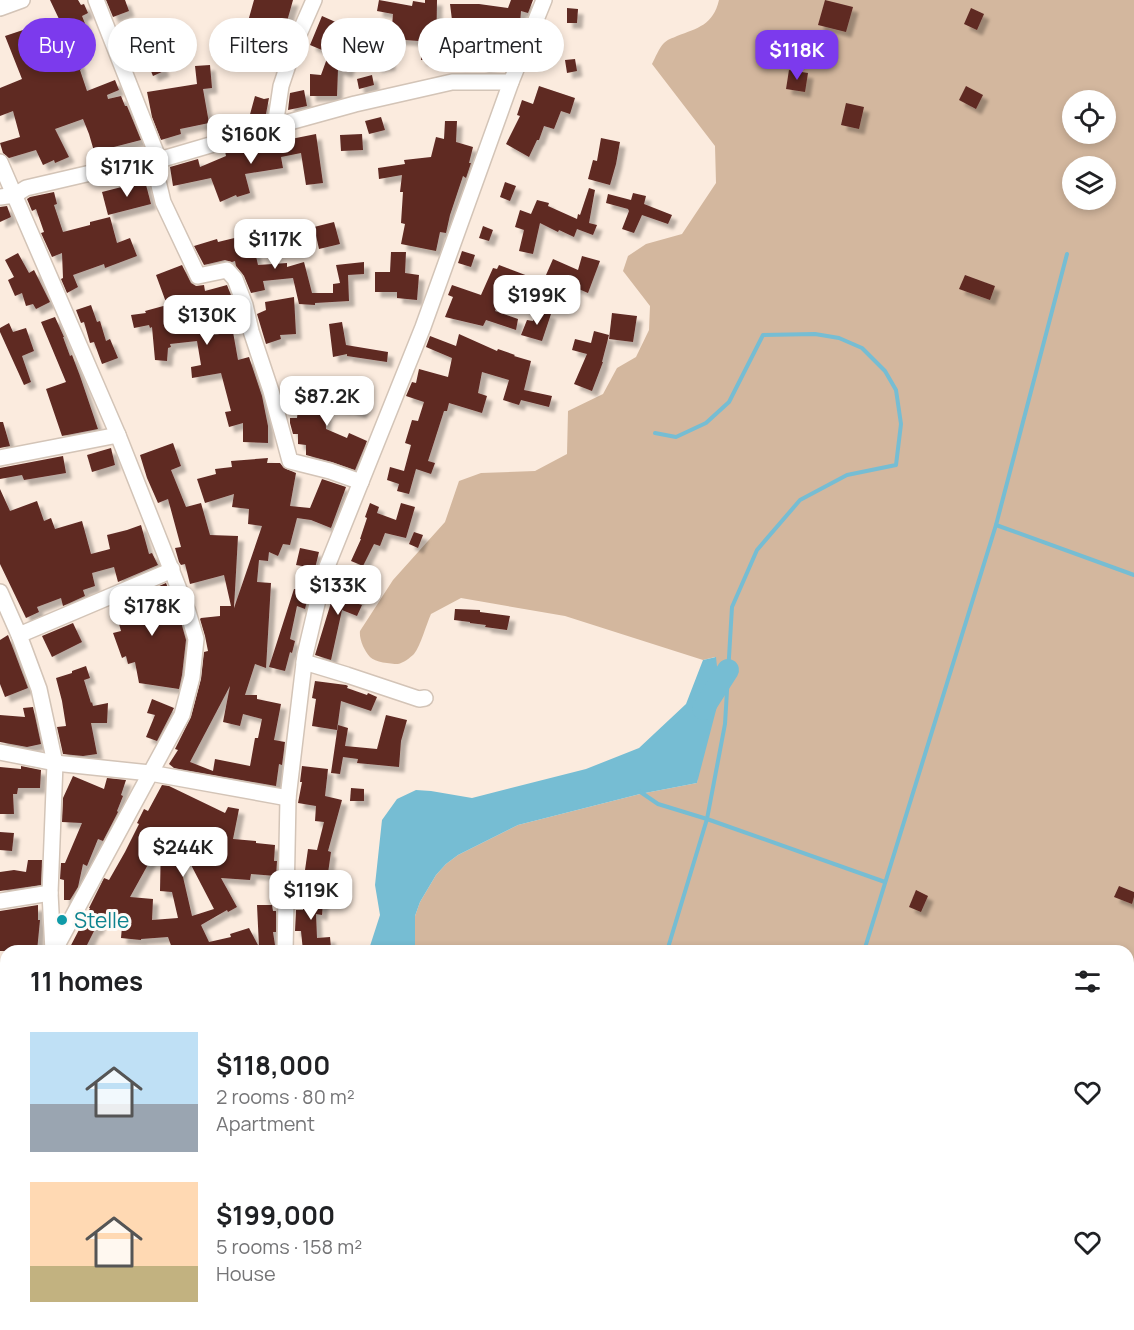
<!DOCTYPE html>
<meta charset="utf-8">
<style>
body{margin:0;font-family:Manrope,sans-serif;background:#f6f6f6;color:#202124;height:100vh;display:flex;flex-direction:column;font-size:22px;white-space:nowrap}
*{box-sizing:border-box;margin:0}
p{font-size:20px;color:#757577}
.icon{flex:none;width:33px;height:33px;fill:none;stroke:currentColor;stroke-width:2;stroke-linecap:round;stroke-linejoin:round}
.map{position:relative;flex:1;overflow:hidden}
.sheet{position:absolute;left:0px;top:945px;width:1134px;height:386px;display:flex;flex-direction:column;background:#fff;border-radius:18px 18px 0 0;box-shadow:0 3px 9px #0003}
.sheet>*{flex:none}
.banner{position:absolute;left:18px;top:18px;width:600px;height:54px;display:flex;gap:12px}
.buttons{position:absolute;left:1062px;top:90px;display:grid;gap:12px}
.buttons a{display:grid;place-items:center;width:54px;height:54px;border-radius:50%;background:#fff;box-shadow:0 3px 9px #0003;font-size:30px}
.price{position:absolute;translate:-50% -51px;padding:0 14px;border-radius:12px;background:#fff;color:#222;font-size:20px;line-height:39px;filter:drop-shadow(0 2px 3px #0008)}
.price::after{content:'';position:absolute;left:50%;top:36px;width:18px;height:14px;margin-left:-9px;background:inherit;clip-path:polygon(0 0,100% 0,50% 100%)}
.price.active{background:#7c3aed;color:#fff}
ul{padding:0;list-style:none}
li{display:flex;align-items:center;gap:18px;height:150px;padding:0 30px}
li span{display:grid;place-items:center;flex:none;width:168px;height:120px;border-radius:0px;color:#555}
li>.icon{margin-inline-start:auto}
span .icon{width:72px;height:72px;fill:#fffc;stroke-width:1}
li b{font-size:26px}
h2{display:flex;justify-content:space-between;align-items:center;height:72px;padding:0 30px;font-size:26px}
.pill{padding:0 21px;border-radius:27px;background:#fff;box-shadow:0 3px 9px #0003;font-size:21px;line-height:54px}
.pill.active{background:#7c3aed;color:#fff}
.map>svg:first-child{display:block}
.green{fill:#d3b79e;fill-rule:evenodd}
.water{fill:#76bdd3}
.lines{fill:none;stroke-linecap:round;stroke-linejoin:round}
.stream{stroke:#76bdd3;stroke-width:4}
.river{stroke:#76bdd3;stroke-width:22}
.building{fill:#5e2924;fill-rule:evenodd;filter:url(#shadow)}
.minor-casing{stroke:#d3c4b7;stroke-width:18}
.minor{stroke:#fff;stroke-width:15}
.culture-dot{fill:#0f9aa8;stroke:#fefbf8;stroke-width:2}
.labels{text-anchor:middle;dominant-baseline:central;stroke-width:6;stroke-linejoin:round;paint-order:stroke}
.culture-label{font-size:21px;fill:#0d838f;stroke:#fefbf8;text-anchor:start}
</style>
<div class="map">
<svg width="1134" height="1330" viewBox="0 0 1134 1330">
<defs>
<filter id="shadow"><feDropShadow dx="5.5" dy="5.5" stdDeviation="1.5" flood-color="#0004"/></filter>
</defs>
<rect width="100%" height="100%" fill="#fbebde"/>
<!-- green -->
<path class="green" d="M719 0H1134V1330H721L716 1325 1128 1324V951H416L415 946V916L420 902 436 875 446 864 458 855 518 825 640 794 697 783 715 657 703 660 565 616 461 598 431 614C426 625 421 645 414 654 410 658 403 663 398 664 390 664 375 662 370 657 364 650 359 639 360 631L393 580 445 522 459 481 481 473 535 471 567 454 568 411 603 394 617 368 636 357 649 330 650 306 623 271 628 256 646 244 682 234 716 183 715 146 652 64C655 58 659 48 664 43 668 39 673 38 677 36 698 28 713 25 719 0ZM1072 100H1106V134H1072ZM1072 166H1106V200H1072Z"/>
<!-- water -->
<g class="water">
<path d="M716 657 720 695 697 783 640 794 518 825 458 855 446 864 436 875 420 902 415 916V946L416 951H371L370 946 380 915 375 885 382 820 397 799 416 790 431 791 472 798 586 769 639 748 686 704 703 660Z"/>
<path d="M712 1325 716 1330H366L363 1325Z"/>
</g>
<g class="lines">
<!-- stream -->
<g class="stream">
<path d="M655 433 676 437 706 423 729 402 763 335 815 334 839 338 862 348 885 371 896 390 901 424 896 465 847 475 800 500 757 550 732 607 725 724 707 819 667 951"/>
<path d="M996 525 1134 575"/>
<path d="M639 791 658 804 707 819 885 882"/>
<path d="M864 951 996 525 1067 254"/>
<path d="M1128 1176 1134 1178"/>
<path d="M966 1324 981 1330"/>
<path d="M753 1330 755 1324"/>
<path d="M953 1330 955 1324"/>
</g>
<!-- river -->
<path class="river" d="M703 709 728 670"/>
</g>
<!-- building -->
<g class="building">
<path d="M50 0H78L81 5 84 4 88 13 82 16 88 31 64 41 56 20 59 19Z"/>
<path d="M106 0H125L129 11 113 17Z"/>
<path d="M254 0H293L286 25 275 51 278 52 274 66 252 60 254 52 240 50Z"/>
<path d="M379 0 412 6 413 1 425 3V0H437L436 60H421V45H419V41L391 39 393 14 377 11Z"/>
<path d="M511 0H533L528 13 521 11 519 35 511 55 500 54 502 63 489 66 482 67 481 62 458 65 456 50 459 28H453L450 4H479L508 8Z"/>
<path d="M825 0 853 7 846 32 818 25Z"/>
<path d="M567 8 578 9 577 23H567Z"/>
<path d="M971 8 984 14 977 30 964 24Z"/>
<path d="M322 16 365 35 367 30 388 38 390 65 376 67 375 53 357 46 347 72 338 69 337 96H310V74L321 75 329 53 310 45Z"/>
<path d="M23 30 36 64 73 48 81 69 80 70 87 91 115 80 119 90 107 95 108 99 121 96 125 106H127L141 140 110 148 112 153 96 158 89 134 83 119 55 129 69 157 55 163 54 160 43 165 36 150 9 158 3 153 0 143 20 137 13 111 0 116V88L22 79 5 36Z"/>
<path d="M219 31 239 34 240 46 217 42Z"/>
<path d="M157 55 164 71 153 76 146 59Z"/>
<path d="M575 59 577 71 567 73 565 60Z"/>
<path d="M210 65 212 88 203 89 209 123 180 129 181 134 161 140 152 117 147 92 197 84 195 66Z"/>
<path d="M789 70 808 73 805 92 786 89Z"/>
<path d="M372 75 374 85 359 89 357 79Z"/>
<path d="M539 86 575 98 570 114 561 111 554 129 544 126 539 140H537L529 157 506 144 520 116 517 115 522 100 533 104Z"/>
<path d="M966 86 983 95 976 109 959 100Z"/>
<path d="M304 90 307 106 288 110 290 93Z"/>
<path d="M255 96 264 99 269 98 265 119 259 121 249 118Z"/>
<path d="M846 103 864 107 859 129 841 125Z"/>
<path d="M381 117 385 130 369 134 365 121Z"/>
<path d="M445 121H457L456 142 473 147 469 163H471L466 178 463 176 450 215 446 233 440 232 436 251 401 244 405 224 401 223 403 192H400L402 175 379 179 378 168 405 164 404 160 431 157 436 137 444 139Z"/>
<path d="M316 134 323 183 306 185 301 153 281 157 283 168 245 174 250 193 237 197 236 195 220 202 211 178 173 186 170 167 198 159 200 167 226 156 225 151 270 138 271 143Z"/>
<path d="M362 134 363 150 341 151 340 135Z"/>
<path d="M601 138 620 142 616 164 610 185 588 179 593 160 597 161Z"/>
<path d="M145 181 151 204 108 215 102 192Z"/>
<path d="M505 182 516 186 510 201 500 197Z"/>
<path d="M589 188 595 190 589 223 597 225 593 235 577 229 574 237 559 230 558 232 540 223 533 254 519 251 524 230 515 227 520 210 531 214 537 200 549 203 548 206 577 219 578 214 580 215Z"/>
<path d="M54 192 57 204 54 205 63 232 90 225V222L110 217 117 243 130 238 137 256 105 268 104 264 73 275 78 287 67 293 61 279 63 278 62 253 52 257 41 233 44 232 36 209 32 211 27 199 30 197Z"/>
<path d="M633 193 646 196 644 204 672 215 668 224 642 215 634 233 622 229 629 211 628 209 606 203 608 194 631 200Z"/>
<path d="M7 206 11 217 0 222V207Z"/>
<path d="M334 222 340 244 319 249 314 227Z"/>
<path d="M287 223 291 236 277 241 273 227Z"/>
<path d="M483 226 493 230 489 241 479 238Z"/>
<path d="M251 234 258 265 287 263V267L304 262 312 293H333V284L340 283 336 265 364 262V274L348 275 349 301 315 303V305L299 304 293 278 263 281 265 290 251 293 244 276 236 266 235 261 232 262 225 260 204 265 194 246 217 239 218 242Z"/>
<path d="M462 251 475 255 471 267 458 263Z"/>
<path d="M391 252H406L405 273 419 275 417 300 397 298V292H375V272H390Z"/>
<path d="M18 253 29 273 34 270 50 302 36 309 33 304 26 306 22 293 15 296 8 280 14 277 5 260Z"/>
<path d="M582 256 600 261 588 293 546 275 553 259 578 270Z"/>
<path d="M182 265 191 283 196 286 204 285 205 291 227 285 236 308 211 314 213 335 233 332 238 360 249 357 262 396 268 426V443L243 442V423L229 427 225 412 231 411 221 373 192 378 191 367 201 365 197 341 170 344 171 347 168 348 167 361 155 360 152 327 150 328 149 325 134 328 131 315 146 313 145 311 167 305 156 275Z"/>
<path d="M499 265 528 276 523 288 508 281 495 311 518 319 516 330 486 320 483 326 445 317 453 297 448 295 452 285 481 295 493 268 497 269Z"/>
<path d="M965 275 995 286 990 300 959 289Z"/>
<path d="M294 297 296 334 280 335 281 339 266 344 257 314 266 310 265 302Z"/>
<path d="M91 305 97 322 100 321 106 341 110 339 118 358 102 364 94 342 90 343 84 322 81 323 76 310Z"/>
<path d="M538 309 551 314 542 341 521 335 527 320 533 321Z"/>
<path d="M612 313 637 316 633 342 609 339Z"/>
<path d="M55 317 64 337H63L70 356 72 355 80 376 98 429 62 436 46 389 66 382 41 322Z"/>
<path d="M342 322 346 345 388 352 387 362 347 356V354L333 357 329 324Z"/>
<path d="M9 323 13 332 26 328 34 351 22 356 31 382 24 385 0 332V328Z"/>
<path d="M594 331 609 335 602 362H603L592 391 574 384 587 354 572 350 575 339 591 343Z"/>
<path d="M459 334 497 351 498 349 515 355 514 356 531 361 524 390 552 396 549 407 521 400 519 405 503 400 509 380 482 372 478 393 487 396 482 413 449 403 447 411H444L428 461 435 463 431 474 416 469 409 494 397 491 399 484 387 480 390 467 404 471 411 445 405 443 412 420 418 421 424 402 406 396 412 382 416 383 419 369 448 377 452 358 426 347 430 336 456 346Z"/>
<path d="M310 382 325 388 326 385 366 400 361 413 346 407 345 409 325 402 326 429 347 438 349 433 367 441 355 470 332 462 306 455V445L298 444V434H293L290 423V418H297L299 400H304Z"/>
<path d="M0 422H3L10 446 0 448Z"/>
<path d="M173 443 181 466 171 470 186 507 201 503 210 535 238 536 234 608 262 526 248 524 249 509 232 507 234 494 205 503 197 479 216 474 215 469 232 467 231 461 268 458 267 463H280L284 468 296 473 290 506 310 508 322 479 346 487 331 528 311 520 297 518 290 545 283 544 278 556 269 552 268 561 259 560 257 582 271 583 266 668 255 664 245 695H257V699L281 704 274 740 285 742 282 765 279 764 276 786 174 768 169 764 178 750 175 749 191 717 201 679 204 652 208 651 205 636 200 619 201 618 220 616V606H231L224 575 190 584 185 564 181 565 179 562 175 548 181 547 168 499 158 503 147 478 140 455ZM230 686 223 722 240 726 243 714 262 719 258 738H255L250 766 215 759 213 771 190 762Z"/>
<path d="M111 448 115 465 92 472 87 455Z"/>
<path d="M63 456 66 473 24 480 22 475 0 479V468Z"/>
<path d="M0 489 10 511 37 501 44 521 51 518 55 529 82 521 91 554 110 549 107 535 127 530 141 525 149 554 152 553 158 565 118 582 114 567 92 573 95 586 83 590 85 596 63 606 61 598 37 607 39 612 26 618 0 564Z"/>
<path d="M370 503 379 507 377 513 396 520 401 503 415 507 406 538 385 533 380 546 374 544 363 566 351 561 361 539H360L367 518 365 517Z"/>
<path d="M414 532 423 535 418 548 409 544Z"/>
<path d="M300 548 319 552 305 609 297 606 290 639 295 641 292 653 290 652 285 671 269 667 294 589H296L302 566 296 565Z"/>
<path d="M341 578 363 588 356 603 362 605 357 616 342 610 331 660 315 655 333 596Z"/>
<path d="M166 583 179 615 186 640 182 675 179 689 139 683 135 662 128 664 126 656 122 658 113 633 121 631 114 606Z"/>
<path d="M455 609 480 610V612L510 616 507 630 485 627 486 625 470 623V622L454 620Z"/>
<path d="M73 623 82 642 52 657 42 636Z"/>
<path d="M8 635 28 688 5 697 0 684V640Z"/>
<path d="M86 666 90 678 84 680 91 703 92 702 93 706 108 703 107 723H91L97 754 83 756 63 754 57 727 66 726 62 701 56 678 72 673V671Z"/>
<path d="M315 681 346 685 348 686 347 688 367 695 368 693 377 697 371 711 341 701 337 730 312 726 316 699 312 698Z"/>
<path d="M152 699 174 708 157 741 146 737 155 715 147 713Z"/>
<path d="M33 707 41 744 27 747 0 742V715L25 717 23 708Z"/>
<path d="M386 715 407 720 401 741 399 767 357 763 358 759 343 757 340 774 331 773 338 725 348 728 345 746 377 749Z"/>
<path d="M21 766 41 770 40 788H18L17 794H13L14 814H0V767L21 769Z"/>
<path d="M302 766 328 769 325 796 342 800 328 851 331 852 328 873 305 870 308 849 317 850 324 822 315 821 316 806 298 803 302 782H300Z"/>
<path d="M73 776 104 789 107 778 126 780 121 795 123 796 117 811 118 812 103 841 98 839 87 866 83 864 78 887 70 900H64V880L60 879 61 863H65L82 823 62 822 63 798Z"/>
<path d="M162 785 169 786 225 813 228 807 239 809 233 839 256 841V843L275 845 274 861H277L276 876 251 874 250 880 221 878 237 907 228 912 227 910 201 925 209 942 231 937 230 934 249 928 259 947 257 905H272L273 911H276V932H273L275 945H274V951H173L168 937 141 939V940L121 938 123 915 106 913 97 930 95 929 84 951H68L81 926H82L90 908H89L104 878 109 880 125 852 139 824 137 823 144 809 148 811ZM174 838H177L214 909 192 916ZM161 841 160 891 172 892 178 918 152 920 153 899 130 897Z"/>
<path d="M351 788 364 789V801H350Z"/>
<path d="M0 832 14 833 12 851 0 850Z"/>
<path d="M28 860H42L41 885 0 891V872L14 870 26 872Z"/>
<path d="M1119 886 1134 892V897L1132 904 1114 897Z"/>
<path d="M304 890 325 891V902H323L322 915 316 914 317 938 330 937 331 948 315 949V951H303L301 931H295L296 910H303Z"/>
<path d="M916 890 928 896 921 912 909 907Z"/>
<path d="M38 905V920H40L37 951H0V911Z"/>
</g>
<g class="lines">
<defs>
<g id="minor">
<path d="M96 0 159 160 158 181 163 202 198 276 227 270 235 279 245 305 251 331 271 391 290 461 330 471 361 482"/>
<path d="M0 8 22 0"/>
<path d="M275 126 281 86 296 41 314 0"/>
<path d="M0 162 118 435 188 612 196 639 192 677 182 715 54 951"/>
<path d="M0 197 15 195 26 188 138 162 159 160 275 126 355 104 452 82H511"/>
<path d="M0 458 118 435"/>
<path d="M0 592 19 635 39 689 55 763 50 893 53 951"/>
<path d="M19 635 163 574 172 569"/>
<path d="M304 662 347 675 419 699 425 698"/>
<path d="M0 752 55 763 150 773 288 798"/>
<path d="M0 901 50 893"/>
<path d="M285 951 288 798 305 655 324 574 423 327 511 82 544 0"/>
<path d="M0 1021H6"/>
<path d="M0 1199 6 1201"/>
<path d="M70 1324 71 1330"/>
<path d="M269 1330V1324"/>
</g>
</defs>
<!-- minor casing -->
<use href="#minor" class="minor-casing"/>
<!-- minor -->
<use href="#minor" class="minor"/>
</g>
<!-- markers -->
<circle class="culture-dot" cx="62" cy="920" r="6"/>
<g class="labels">
<!-- culture labels -->
<g class="culture-label">
<text x="74" y="920">Stelle</text>
</g>
</g>
</svg>
<div class="buttons">
<a><svg class="icon" aria-label="locate" viewBox="0 0 24 24"><circle cx="12" cy="12" r="6"/><path d="M12 2v4M12 18v4M2 12h4M18 12h4"/></svg></a>
<a><svg class="icon" aria-label="layers" viewBox="0 0 24 24"><path d="M12 4l9 5-9 5-9-5zM3 14l9 5 9-5"/></svg></a>
</div>
<b class="price active" style="left:797px;top:81px">$118K</b>
<b class="price" style="left:251px;top:165px">$160K</b>
<b class="price" style="left:127px;top:198px">$171K</b>
<b class="price" style="left:275px;top:270px">$117K</b>
<b class="price" style="left:537px;top:326px">$199K</b>
<b class="price" style="left:207px;top:346px">$130K</b>
<b class="price" style="left:327px;top:427px">$87.2K</b>
<b class="price" style="left:338px;top:616px">$133K</b>
<b class="price" style="left:152px;top:637px">$178K</b>
<b class="price" style="left:183px;top:878px">$244K</b>
<b class="price" style="left:311px;top:921px">$119K</b>
<div class="banner">
<a class="pill active">Buy</a>
<a class="pill">Rent</a>
<a class="pill">Filters</a>
<a class="pill">New</a>
<a class="pill">Apartment</a>
</div>
<section class="sheet">
<h2>11 homes<svg class="icon" aria-label="filters" viewBox="0 0 24 24"><path d="M4 7h16M4 17h16"/><circle cx="9" cy="7" r="2"/><circle cx="15" cy="17" r="2"/></svg></h2>
<ul>
<li><span style="background:linear-gradient(#bfe0f5 60%,#9aa5b1 0)"><svg class="icon" aria-label="home" viewBox="0 0 24 24"><path d="M3 11l9-7 9 7M6 9v11h12V9"/></svg></span><div><b>$118,000</b><p>2 rooms · 80 m²</p><p>Apartment</p></div><svg class="icon" aria-label="heart" viewBox="0 0 24 24"><path d="M12 20l-8-8c-3-5 5-10 8-4 3-6 11-1 8 4z"/></svg></li>
<li><span style="background:linear-gradient(#ffd9b3 70%,#c2b280 0)"><svg class="icon" aria-label="home" viewBox="0 0 24 24"><path d="M3 11l9-7 9 7M6 9v11h12V9"/></svg></span><div><b>$199,000</b><p>5 rooms · 158 m²</p><p>House</p></div><svg class="icon" aria-label="heart" viewBox="0 0 24 24"><path d="M12 20l-8-8c-3-5 5-10 8-4 3-6 11-1 8 4z"/></svg></li>
</ul>
</section>
</div>
